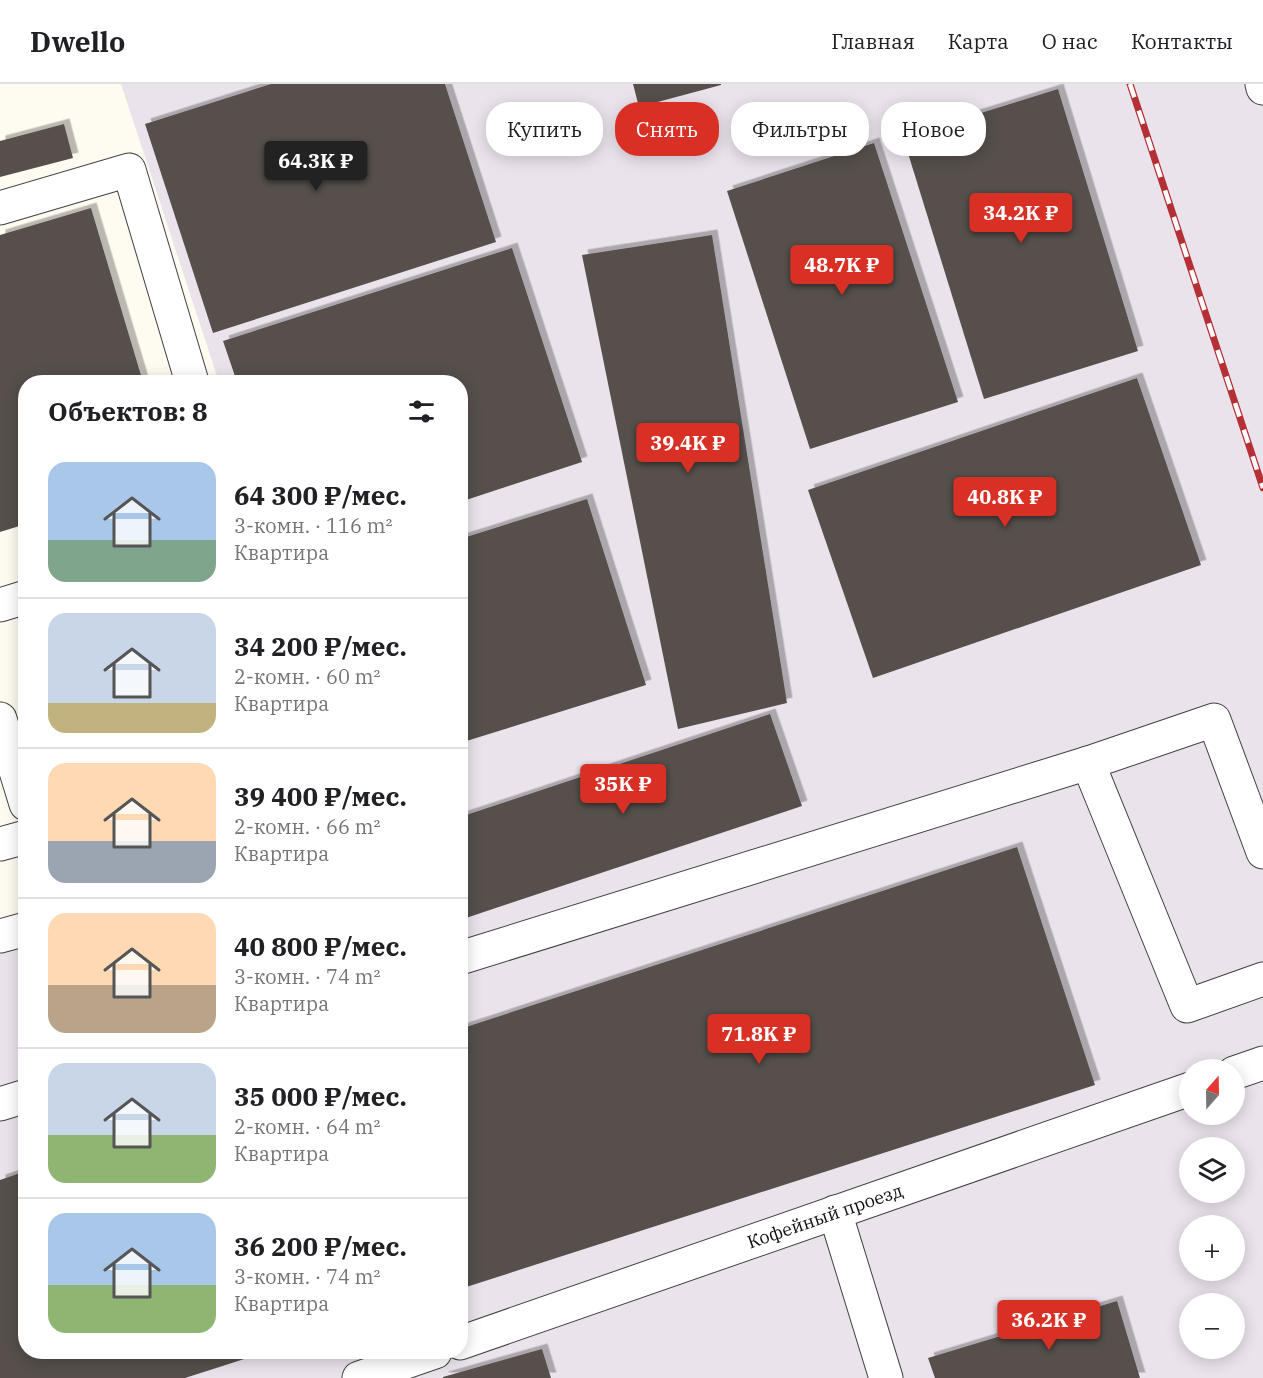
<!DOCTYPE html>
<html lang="ru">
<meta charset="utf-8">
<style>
body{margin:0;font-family:"IBM Plex Serif",serif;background:#f6f6f6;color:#202124;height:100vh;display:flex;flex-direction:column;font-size:22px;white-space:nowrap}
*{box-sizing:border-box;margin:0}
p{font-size:20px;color:#757577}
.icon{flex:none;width:33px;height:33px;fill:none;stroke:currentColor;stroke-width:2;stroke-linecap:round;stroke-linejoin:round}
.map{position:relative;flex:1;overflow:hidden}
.drawer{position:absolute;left:18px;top:291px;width:450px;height:984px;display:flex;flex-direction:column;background:#fff;border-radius:24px;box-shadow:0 3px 15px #0003}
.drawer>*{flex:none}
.guide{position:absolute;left:486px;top:18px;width:570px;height:54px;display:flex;gap:12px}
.needle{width:39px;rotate:20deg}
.fabs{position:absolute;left:1179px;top:975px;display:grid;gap:12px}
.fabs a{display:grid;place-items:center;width:66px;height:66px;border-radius:50%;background:#fff;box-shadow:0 3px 15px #0003;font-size:30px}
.price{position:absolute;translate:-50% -51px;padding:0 14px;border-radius:6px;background:#d93025;color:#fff;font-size:20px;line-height:39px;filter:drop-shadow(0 2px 3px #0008)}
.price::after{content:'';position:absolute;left:50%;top:36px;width:18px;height:14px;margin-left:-9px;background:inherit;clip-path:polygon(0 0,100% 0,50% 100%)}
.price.current{background:#222;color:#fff}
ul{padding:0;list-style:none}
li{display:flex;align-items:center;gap:18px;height:150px;padding:0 30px}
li+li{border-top:2px solid #e0e0e0}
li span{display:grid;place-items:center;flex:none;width:168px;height:120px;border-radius:18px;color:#555}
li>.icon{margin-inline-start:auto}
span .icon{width:72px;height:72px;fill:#fffc;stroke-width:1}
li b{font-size:26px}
h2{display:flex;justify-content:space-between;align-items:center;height:72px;padding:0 30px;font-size:26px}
.chip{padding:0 21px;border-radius:24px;background:#fff;box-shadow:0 3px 15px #0003;font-size:21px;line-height:54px}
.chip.current{background:#d93025;color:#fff}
header{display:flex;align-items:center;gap:36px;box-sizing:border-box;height:84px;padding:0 30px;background:#fff;border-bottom:2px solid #e0e0e0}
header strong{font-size:28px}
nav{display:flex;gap:33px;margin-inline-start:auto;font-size:21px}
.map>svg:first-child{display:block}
.industrial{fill:#ebe3ec;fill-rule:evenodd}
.building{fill:#56504b;filter:url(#shadow)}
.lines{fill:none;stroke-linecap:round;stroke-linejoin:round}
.minor-casing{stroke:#414141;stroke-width:35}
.minor{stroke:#fff;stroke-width:33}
.rail-casing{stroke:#b43034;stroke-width:7}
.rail{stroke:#fff;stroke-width:4.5;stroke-dasharray:14;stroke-linecap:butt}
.labels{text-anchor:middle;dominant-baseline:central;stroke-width:6;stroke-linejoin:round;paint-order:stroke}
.street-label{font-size:18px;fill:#0e0e0e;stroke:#fff}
</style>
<header>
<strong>Dwello</strong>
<nav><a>Главная</a><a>Карта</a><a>О нас</a><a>Контакты</a></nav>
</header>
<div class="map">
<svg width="1263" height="1294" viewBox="0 0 1263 1294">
<defs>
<filter id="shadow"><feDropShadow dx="5.5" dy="-5.5" stdDeviation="0" flood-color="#0004"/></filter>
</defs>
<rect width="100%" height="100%" fill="#fefbf0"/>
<!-- industrial -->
<path class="industrial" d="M121 0H1263V1294H0V853L25 846 26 1268H460V298H219ZM1190 986H1234V1030H1190ZM1190 1064H1234V1108H1190ZM1190 1142H1234V1186H1190ZM1190 1220H1234V1264H1190Z"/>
<!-- building -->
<g class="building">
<path d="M271 0H445L496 158 213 249 145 40Z"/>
<path d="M633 0H721V1L639 23Z"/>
<path d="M1058 5 1138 267 984 315 903 53Z"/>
<path d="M64 40 73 74 0 93V57Z"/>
<path d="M874 59 958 318 810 365 727 107Z"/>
<path d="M91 124 143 298H26V440L0 448V151Z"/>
<path d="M712 151 787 619 678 645 582 171Z"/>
<path d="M512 164 582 378 460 418V298H237L223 257Z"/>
<path d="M1137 294 1201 481 873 594 808 406Z"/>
<path d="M587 415 646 601 460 659V455Z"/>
<path d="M770 630 802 722 460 836V733Z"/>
<path d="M1017 763 1095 1001 460 1205V945Z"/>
<path d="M26 1087V1268H266L185 1294H0V1096Z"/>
<path d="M1117 1217 1140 1294H935L928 1274Z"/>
<path d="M542 1265 551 1294H443V1293Z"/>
</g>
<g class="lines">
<defs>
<g id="minor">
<path d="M1262 0 1263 4"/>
<path d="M0 124 129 86 192 298"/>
<path d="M0 521 26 513"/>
<path d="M0 635 26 720"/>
<path d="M1088 679 1187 922 1263 895"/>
<path d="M0 760 26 753"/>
<path d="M0 852 26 845"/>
<path d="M460 874 1088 679 1214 636 1263 768"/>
<path d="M1234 989 1263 979"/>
<path d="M0 1020 26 1012"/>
<path d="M835 1128 886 1294"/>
<path d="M460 1259 1190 1005"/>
<path d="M359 1294 435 1268"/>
</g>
</defs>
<!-- minor casing -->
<use href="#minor" class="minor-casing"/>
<!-- minor -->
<use href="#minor" class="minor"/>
<defs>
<path id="rail" d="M1130 0 1263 404"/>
</defs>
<!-- rail casing -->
<use href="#rail" class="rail-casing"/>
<!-- rail -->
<use href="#rail" class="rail"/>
</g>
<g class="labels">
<!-- street labels -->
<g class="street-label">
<text transform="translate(825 1132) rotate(-19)">Кофейный проезд</text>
</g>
</g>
</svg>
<div class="fabs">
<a><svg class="needle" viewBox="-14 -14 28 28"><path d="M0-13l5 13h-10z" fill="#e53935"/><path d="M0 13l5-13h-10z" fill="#757577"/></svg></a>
<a><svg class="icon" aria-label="layers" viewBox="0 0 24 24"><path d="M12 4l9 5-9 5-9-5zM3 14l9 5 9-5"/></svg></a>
<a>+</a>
<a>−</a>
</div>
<b class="price current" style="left:316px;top:108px">64.3K ₽</b>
<b class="price" style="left:1021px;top:160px">34.2K ₽</b>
<b class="price" style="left:842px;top:212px">48.7K ₽</b>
<b class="price" style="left:688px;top:390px">39.4K ₽</b>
<b class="price" style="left:1005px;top:444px">40.8K ₽</b>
<b class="price" style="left:623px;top:731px">35K ₽</b>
<b class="price" style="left:759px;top:981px">71.8K ₽</b>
<b class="price" style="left:1049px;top:1267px">36.2K ₽</b>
<div class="guide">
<a class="chip">Купить</a>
<a class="chip current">Снять</a>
<a class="chip">Фильтры</a>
<a class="chip">Новое</a>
</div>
<section class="drawer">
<h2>Объектов: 8<svg class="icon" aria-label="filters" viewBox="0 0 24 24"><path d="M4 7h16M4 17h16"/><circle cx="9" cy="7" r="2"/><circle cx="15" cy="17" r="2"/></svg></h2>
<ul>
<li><span style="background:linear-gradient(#a9c7e8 65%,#7fa58c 0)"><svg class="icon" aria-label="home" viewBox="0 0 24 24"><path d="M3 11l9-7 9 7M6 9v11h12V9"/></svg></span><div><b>64 300 ₽/мес.</b><p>3-комн. · 116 m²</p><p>Квартира</p></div></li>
<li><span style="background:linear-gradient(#c9d6e8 75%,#c2b280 0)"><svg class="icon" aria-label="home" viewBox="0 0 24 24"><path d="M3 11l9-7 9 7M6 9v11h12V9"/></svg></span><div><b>34 200 ₽/мес.</b><p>2-комн. · 60 m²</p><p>Квартира</p></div></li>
<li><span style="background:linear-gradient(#ffd9b3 65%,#9aa5b1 0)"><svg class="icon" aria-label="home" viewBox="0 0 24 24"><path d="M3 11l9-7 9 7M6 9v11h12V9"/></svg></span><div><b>39 400 ₽/мес.</b><p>2-комн. · 66 m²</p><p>Квартира</p></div></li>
<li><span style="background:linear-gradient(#ffd9b3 60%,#b9a48a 0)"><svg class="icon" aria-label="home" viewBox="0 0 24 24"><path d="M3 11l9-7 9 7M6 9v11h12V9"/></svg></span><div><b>40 800 ₽/мес.</b><p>3-комн. · 74 m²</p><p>Квартира</p></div></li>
<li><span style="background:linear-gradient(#c9d6e8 60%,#8fb573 0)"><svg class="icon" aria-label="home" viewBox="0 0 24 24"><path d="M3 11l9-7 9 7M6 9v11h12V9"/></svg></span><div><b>35 000 ₽/мес.</b><p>2-комн. · 64 m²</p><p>Квартира</p></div></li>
<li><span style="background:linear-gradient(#a9c7e8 60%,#8fb573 0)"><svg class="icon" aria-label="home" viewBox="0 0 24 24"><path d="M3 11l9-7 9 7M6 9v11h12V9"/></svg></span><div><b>36 200 ₽/мес.</b><p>3-комн. · 74 m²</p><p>Квартира</p></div></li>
</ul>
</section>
</div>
